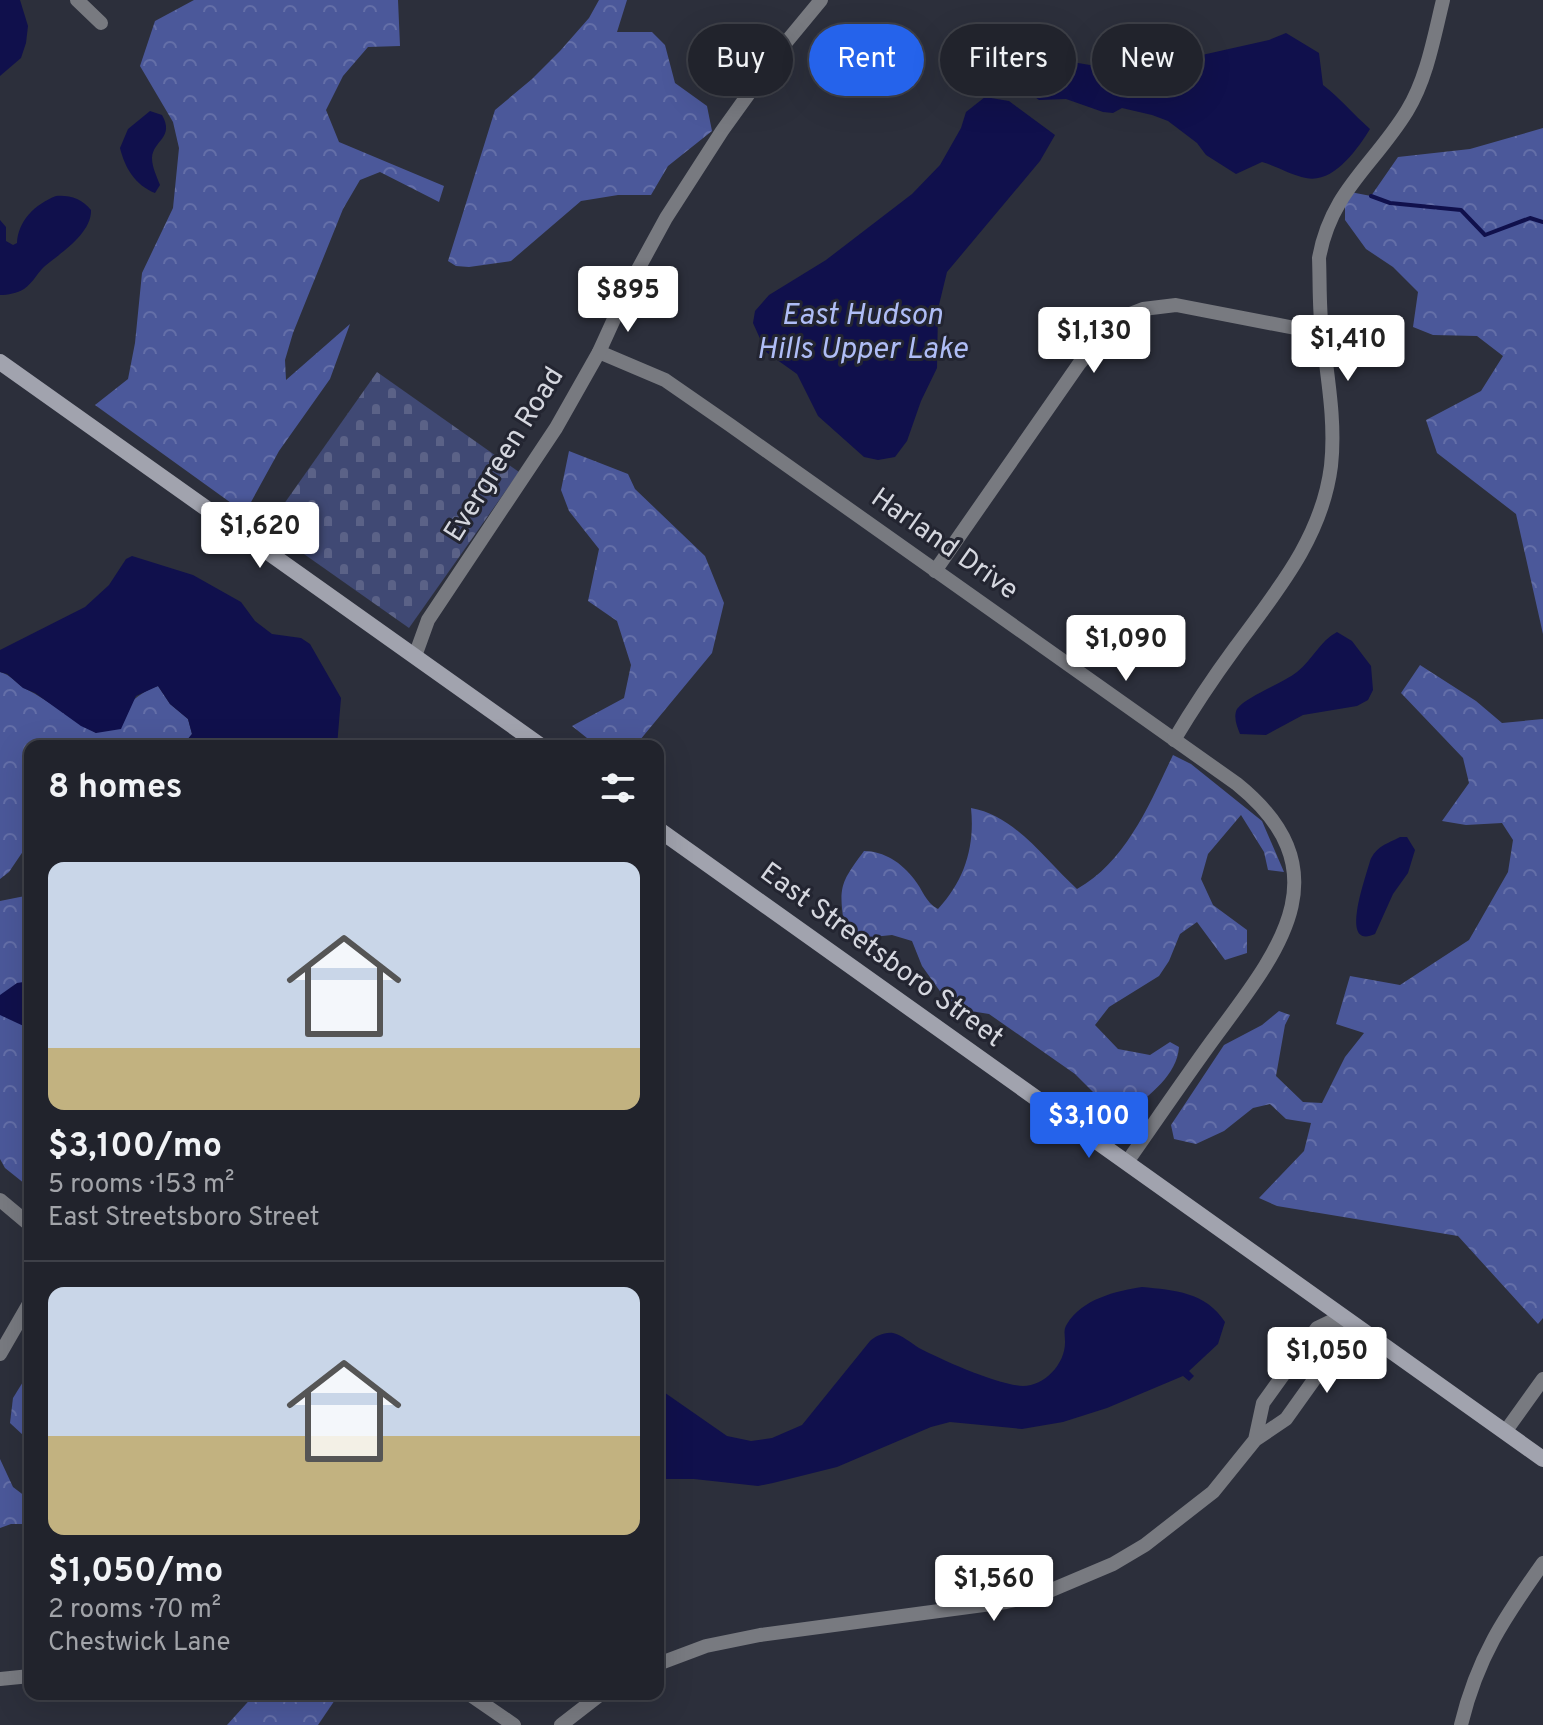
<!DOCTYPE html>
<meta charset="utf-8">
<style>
body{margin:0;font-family:Overpass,sans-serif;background:#292b34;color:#f1f3f6;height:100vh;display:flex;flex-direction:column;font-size:30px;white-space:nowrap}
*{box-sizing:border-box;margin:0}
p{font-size:26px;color:#a2a4a9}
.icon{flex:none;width:44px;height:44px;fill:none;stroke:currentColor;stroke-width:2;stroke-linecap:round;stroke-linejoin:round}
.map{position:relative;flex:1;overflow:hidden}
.side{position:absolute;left:24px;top:740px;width:640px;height:960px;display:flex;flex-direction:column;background:#21232c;border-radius:16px;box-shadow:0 8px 32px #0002,0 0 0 2px #3e4048}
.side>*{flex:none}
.banner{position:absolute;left:688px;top:24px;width:734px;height:72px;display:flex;gap:16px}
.price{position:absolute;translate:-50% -68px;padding:0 18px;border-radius:8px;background:#fff;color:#222;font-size:26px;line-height:52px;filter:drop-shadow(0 2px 4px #0008)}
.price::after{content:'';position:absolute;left:50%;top:48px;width:24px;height:18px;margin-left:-12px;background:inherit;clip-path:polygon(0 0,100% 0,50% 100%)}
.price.on{background:#2563eb;color:#fff}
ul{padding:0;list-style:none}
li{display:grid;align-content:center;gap:16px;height:424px;padding:0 24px}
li+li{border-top:2px solid #3e4048}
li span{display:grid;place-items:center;height:248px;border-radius:16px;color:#555}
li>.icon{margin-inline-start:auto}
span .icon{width:144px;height:144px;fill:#fffc;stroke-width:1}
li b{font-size:34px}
h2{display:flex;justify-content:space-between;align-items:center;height:96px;padding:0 24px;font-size:34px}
.pill{padding:0 28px;border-radius:36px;background:#21232c;box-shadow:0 8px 32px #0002,0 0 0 2px #3e4048;font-size:28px;line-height:72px}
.pill.on{background:#2563eb;color:#fff}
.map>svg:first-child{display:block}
.forest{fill:url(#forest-crowns)}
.cemetery{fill:url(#cemetery-stones)}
.water{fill:#10104c}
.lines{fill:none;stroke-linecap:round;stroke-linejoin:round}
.stream{stroke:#10104c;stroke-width:4}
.minor{stroke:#787a80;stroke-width:14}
.secondary{stroke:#a1a3ae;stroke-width:16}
.labels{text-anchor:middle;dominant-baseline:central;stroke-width:6;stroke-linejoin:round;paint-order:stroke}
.street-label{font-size:28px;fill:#d5d7df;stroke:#232531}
.water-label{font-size:30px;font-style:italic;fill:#afbdf6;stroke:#232531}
</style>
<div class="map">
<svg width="1543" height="1725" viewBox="0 0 1543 1725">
<defs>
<pattern id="forest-crowns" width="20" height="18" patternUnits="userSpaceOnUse" patternTransform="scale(2)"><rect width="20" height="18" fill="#4b589a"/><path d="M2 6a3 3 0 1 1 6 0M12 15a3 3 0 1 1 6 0" fill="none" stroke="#646fa8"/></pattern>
<pattern id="cemetery-stones" width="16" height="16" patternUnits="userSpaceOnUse" patternTransform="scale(2)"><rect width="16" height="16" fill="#404974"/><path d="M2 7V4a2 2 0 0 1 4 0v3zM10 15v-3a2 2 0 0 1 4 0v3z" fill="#5b6287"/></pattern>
</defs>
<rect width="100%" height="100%" fill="#2c2f3b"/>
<!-- forest -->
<g class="forest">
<path d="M194 0H398L400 46 368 47 343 76 326 110 339 142 444 186 439 202 380 172 360 180 343 209 293 333 285 360 286 380 350 324 330 379 279 451 245 513 95 405 128 379 135 343 142 273 173 208 179 148 173 122 140 66 155 21Z"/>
<path d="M599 0H627L617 32H652L665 45 675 83 707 106 712 131 668 166 651 195H618L581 201 511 261 469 267 456 266 448 261 495 110 532 79 560 51 589 18Z"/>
<path d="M1543 128V634L1516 514 1437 453 1426 420 1481 391 1503 356 1477 336 1433 335 1413 327 1418 292 1393 267 1366 249 1345 220V191L1371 196 1398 157 1470 149Z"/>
<path d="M569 451 628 474 635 489 705 556 724 603 712 653 635 746H597L572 726 624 698 631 665 617 621 588 601 599 549 569 511 561 490Z"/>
<path d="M1420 665 1476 701 1502 723 1543 719V1318L1538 1324 1458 1236 1277 1206 1259 1198 1304 1151 1311 1123 1286 1119 1270 1104 1253 1108 1224 1131 1196 1144 1174 1139 1171 1125 1224 1045 1262 1025 1279 1011 1290 1015 1285 1025 1276 1076 1303 1102 1322 1103 1345 1057 1364 1033 1336 1024 1350 976 1400 985 1469 940 1508 872 1513 840 1502 823 1466 825 1442 821 1469 783 1463 758 1401 693Z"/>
<path d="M0 672C12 675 16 684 26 689 51 702 72 719 96 733 113 719 138 691 158 686L170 704 188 719 192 734 182 746H30V841L9 872 0 879Z"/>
<path d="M1173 755 1191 764 1262 821 1284 872 1268 870 1264 852 1241 815 1208 854 1201 879 1213 905 1247 930V953L1225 960 1197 922 1180 934 1169 961 1159 976 1109 1007 1095 1025 1118 1049 1150 1055 1170 1042 1179 1047C1177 1075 1150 1095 1129 1111L1109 1108 1075 1074 989 1014 952 1008 922 966 912 941 892 935 863 938 844 923C838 886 842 881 864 851 884 851 902 863 914 879 923 890 925 902 938 909 965 880 975 846 971 808 1016 816 1045 860 1077 889 1126 862 1150 803 1173 755Z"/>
<path d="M30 895V1188L5 1168 0 1159V901Z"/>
<path d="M26 1377 30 1379V1430L24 1436 10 1423 13 1398Z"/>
<path d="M0 1459 13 1487 30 1500V1524H11L0 1528Z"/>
<path d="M255 1694H339L318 1725H227Z"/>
</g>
<!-- cemetery -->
<path class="cemetery" d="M377 372 519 472 409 628 267 528Z"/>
<!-- water -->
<g class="water">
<path d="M0 0H20L28 26 26 43 21 58 0 76Z"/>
<path d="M1286 33 1319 53 1323 85C1340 98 1353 114 1370 129 1357 150 1333 184 1306 178 1291 175 1276 166 1262 162L1236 174 1206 155 1197 143 1168 121 1152 115 1122 108 1113 113 1103 112 1066 99 1039 100 1020 86 1027 76 1041 65 1060 60 1090 65 1142 58 1193 57 1269 40Z"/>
<path d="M985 97 1009 101 1055 135 1040 161 947 272 938 309 937 368 921 401 907 441 895 457 878 460 864 457 818 416 797 374 766 352 753 323 755 311 769 295 826 260 912 194 940 165 961 128 966 112Z"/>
<path d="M150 111 162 115C175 138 153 140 152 158 152 167 157 177 160 185L155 193C135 185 125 168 120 148L128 129Z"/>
<path d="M56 196C70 195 82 199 91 210 92 233 61 253 45 266 37 273 33 283 24 289 17 293 8 295 0 295V220L6 227V241L13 245 17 243C18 221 35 204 56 196Z"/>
<path d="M132 556 193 575 241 602 255 621 272 634 301 638 310 644 341 698 337 746H182L192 734 188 719 170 704 158 686 136 696 121 729 96 733 81 726 35 693 23 688 7 674 0 672V650L85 607 109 585 126 559Z"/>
<path d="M1337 632 1352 641 1371 666 1373 690 1368 700 1357 706 1303 715 1266 735 1240 734C1237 726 1233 717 1237 709 1245 697 1283 683 1297 672 1312 660 1320 641 1337 632Z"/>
<path d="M1400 837H1407L1415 850 1408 873 1393 894 1375 934C1338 951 1367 874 1370 861 1376 846 1387 844 1400 837Z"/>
<path d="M30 981V1029L0 1015V995L17 983Z"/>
<path d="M1142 1287C1174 1290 1206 1292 1225 1322L1218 1344 1189 1371 1194 1376 1189 1381 1183 1376 1107 1408 1063 1422 1022 1429 950 1422 931 1427 837 1467 773 1483 758 1486 694 1479H658V1388L727 1436 751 1441 772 1438 802 1425 870 1341C876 1336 884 1332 893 1333 902 1335 911 1343 919 1348 942 1360 998 1385 1023 1386 1045 1386 1066 1363 1065 1341 1065 1335 1063 1330 1067 1324 1082 1299 1116 1291 1142 1287Z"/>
</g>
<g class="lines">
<!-- stream -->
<path class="stream" d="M1371 196 1390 203 1461 210 1485 235 1530 218 1543 222"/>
<!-- minor -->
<g class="minor">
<path d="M77 0 101 23"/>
<path d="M599 352 665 380 730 425 1237 784C1347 873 1276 954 1212 1041 1183 1081 1155 1122 1127 1162"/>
<path d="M935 571 1079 364 1106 331 1125 316 1143 309 1176 305 1295 328H1322"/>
<path d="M415 656 428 620 556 428 599 352 630 284 666 218 722 131 783 46 821 0"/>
<path d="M1174 740C1193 708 1213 678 1235 648 1276 592 1322 538 1331 466 1336 421 1327 376 1322 331 1319 307 1320 282 1319 258 1331 191 1374 165 1407 111 1427 78 1434 37 1443 0"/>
<path d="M0 1200 30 1225"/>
<path d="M0 1354 30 1302"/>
<path d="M1505 1432 1543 1379"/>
<path d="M658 1664 706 1646 760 1635 1006 1602 1042 1594 1113 1564 1145 1545 1213 1492 1255 1440 1286 1419 1341 1342 1342 1316 1317 1328 1263 1403 1255 1440"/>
<path d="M0 1679 30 1676"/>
<path d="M469 1694 514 1725"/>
<path d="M561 1725 601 1694"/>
<path d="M1461 1725C1477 1658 1504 1618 1543 1563"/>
</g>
<!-- secondary -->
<g class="secondary">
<path d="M0 362 541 746"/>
<path d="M658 829 1543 1459"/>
</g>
</g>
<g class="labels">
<!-- street labels -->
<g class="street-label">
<text transform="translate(505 455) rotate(-58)">Evergreen Road</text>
<text transform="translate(944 545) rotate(35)">Harland Drive</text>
<text transform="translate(881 956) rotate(36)">East Streetsboro Street</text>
</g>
<!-- water labels -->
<g class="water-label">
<text x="862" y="316">East Hudson<tspan x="862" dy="34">Hills Upper Lake</tspan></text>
</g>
</g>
</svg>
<b class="price" style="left:628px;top:334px">$895</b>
<b class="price" style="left:1094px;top:375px">$1,130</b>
<b class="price" style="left:1348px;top:383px">$1,410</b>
<b class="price" style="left:260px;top:570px">$1,620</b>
<b class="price" style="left:1126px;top:683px">$1,090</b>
<b class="price on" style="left:1089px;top:1160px">$3,100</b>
<b class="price" style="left:1327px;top:1395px">$1,050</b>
<b class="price" style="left:994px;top:1623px">$1,560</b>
<div class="banner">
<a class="pill">Buy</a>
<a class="pill on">Rent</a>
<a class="pill">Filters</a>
<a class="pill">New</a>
</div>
<section class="side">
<h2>8 homes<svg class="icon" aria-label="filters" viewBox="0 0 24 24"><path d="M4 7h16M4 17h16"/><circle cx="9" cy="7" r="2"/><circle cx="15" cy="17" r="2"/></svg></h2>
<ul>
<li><span style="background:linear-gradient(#c9d6e8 75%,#c2b280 0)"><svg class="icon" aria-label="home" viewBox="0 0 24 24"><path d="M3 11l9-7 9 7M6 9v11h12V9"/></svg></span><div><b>$3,100/mo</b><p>5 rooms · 153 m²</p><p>East Streetsboro Street</p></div></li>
<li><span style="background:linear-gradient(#c9d6e8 60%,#c2b280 0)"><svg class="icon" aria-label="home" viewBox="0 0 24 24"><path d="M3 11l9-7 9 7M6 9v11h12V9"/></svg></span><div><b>$1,050/mo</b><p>2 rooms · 70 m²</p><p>Chestwick Lane</p></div></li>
</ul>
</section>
</div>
